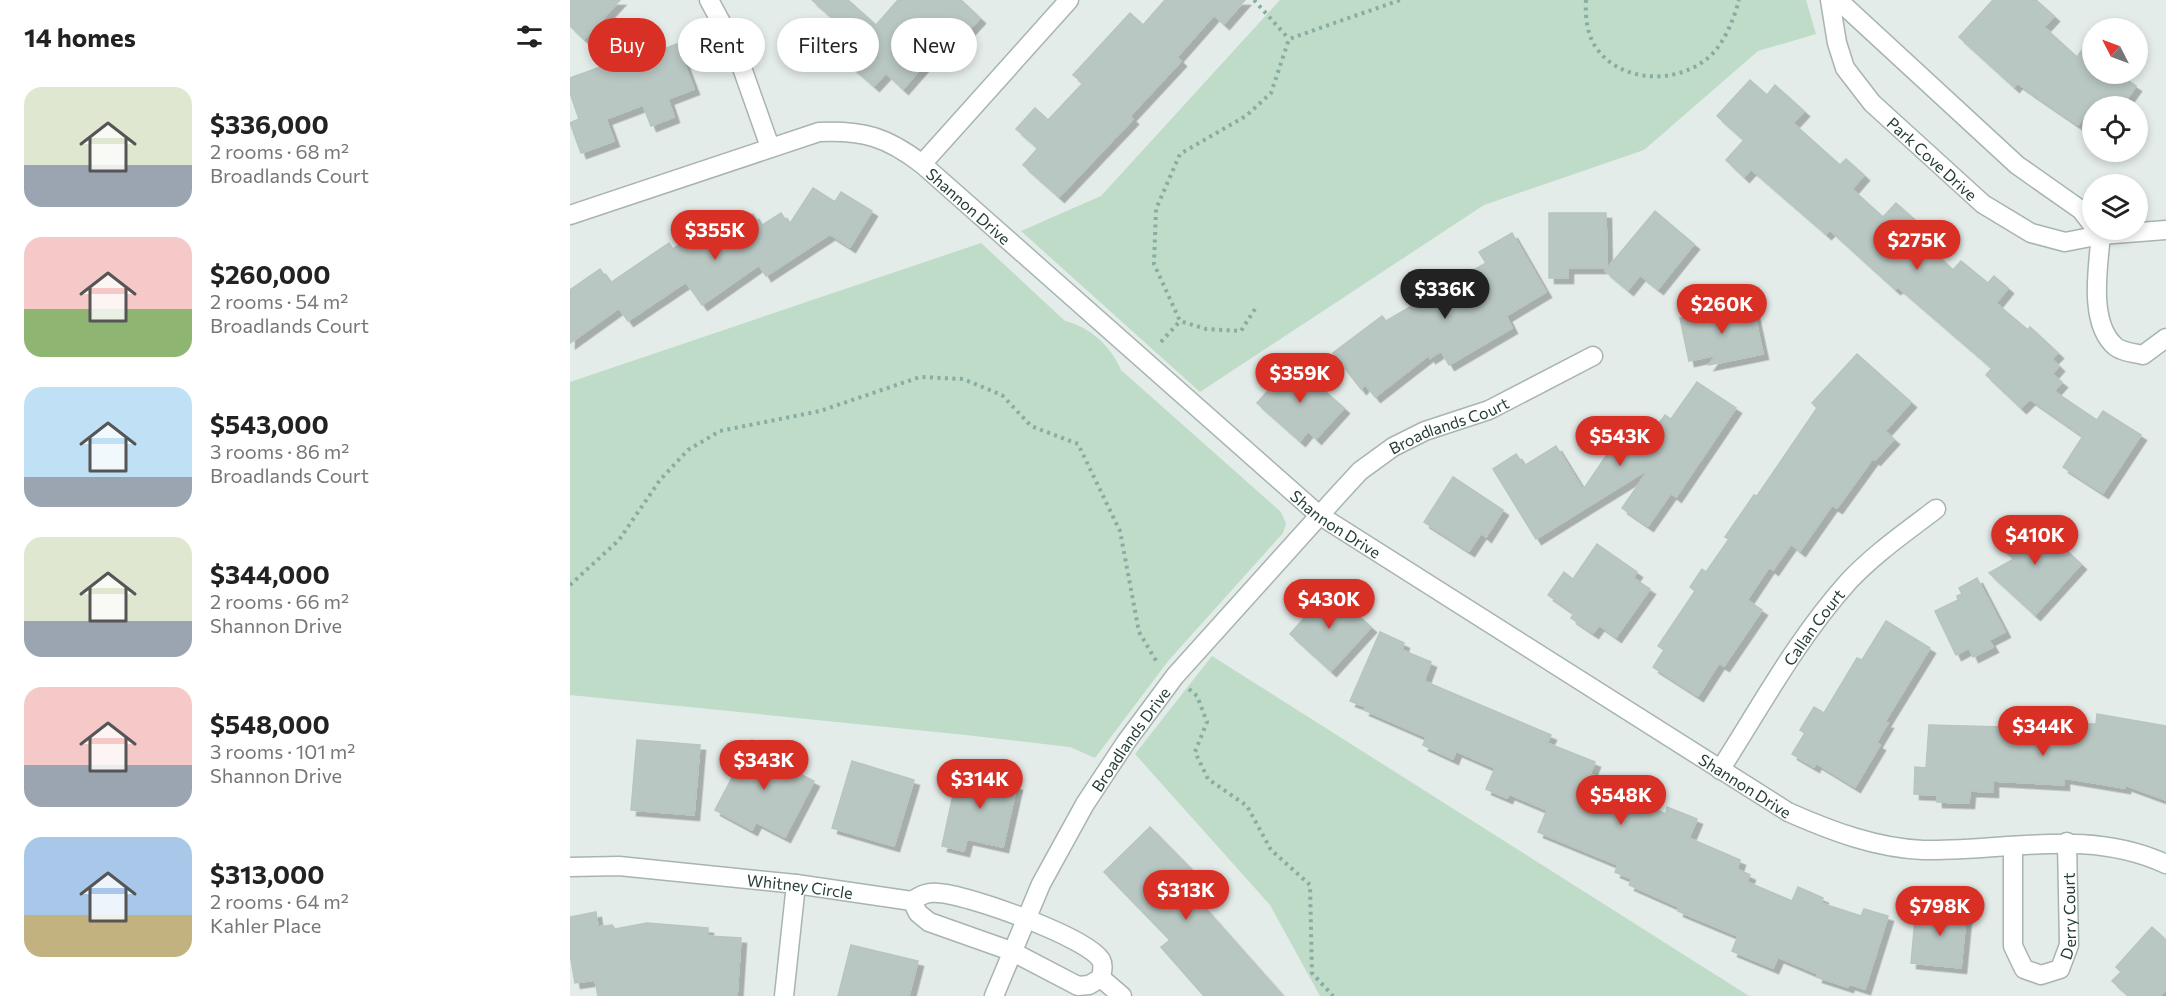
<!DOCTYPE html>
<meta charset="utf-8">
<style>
body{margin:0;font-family:Commissioner,sans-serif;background:#f2f2f2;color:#222;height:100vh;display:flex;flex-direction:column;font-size:22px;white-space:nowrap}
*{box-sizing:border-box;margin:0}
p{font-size:20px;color:#767676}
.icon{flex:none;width:33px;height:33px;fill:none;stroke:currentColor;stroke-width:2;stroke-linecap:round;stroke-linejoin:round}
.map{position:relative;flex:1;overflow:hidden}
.side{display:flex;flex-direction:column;background:#fff;width:570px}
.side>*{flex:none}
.hud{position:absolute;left:18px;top:18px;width:570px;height:54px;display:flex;gap:12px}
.needle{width:39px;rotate:312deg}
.controls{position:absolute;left:1512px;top:18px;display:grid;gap:12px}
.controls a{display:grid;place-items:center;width:66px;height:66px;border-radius:50%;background:#fff;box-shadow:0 3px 9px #0003;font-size:30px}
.price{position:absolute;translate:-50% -51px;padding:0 14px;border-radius:21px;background:#d93025;color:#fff;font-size:20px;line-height:39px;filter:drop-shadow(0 2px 3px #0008)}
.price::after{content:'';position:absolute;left:50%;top:36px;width:18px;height:14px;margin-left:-9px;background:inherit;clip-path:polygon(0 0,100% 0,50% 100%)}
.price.selected{background:#222;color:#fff}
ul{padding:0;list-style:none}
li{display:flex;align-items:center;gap:18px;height:150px;padding:0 24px}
li span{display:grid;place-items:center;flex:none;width:168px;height:120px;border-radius:18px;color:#555}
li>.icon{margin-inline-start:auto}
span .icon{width:72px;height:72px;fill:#fffc;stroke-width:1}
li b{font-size:26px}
h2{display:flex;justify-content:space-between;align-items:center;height:72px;padding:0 24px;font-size:26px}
.pill{padding:0 21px;border-radius:27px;background:#fff;box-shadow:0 3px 9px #0003;font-size:21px;line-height:54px}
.pill.selected{background:#d93025;color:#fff}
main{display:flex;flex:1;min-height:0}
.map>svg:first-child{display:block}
.green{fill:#bedcc7}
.building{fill:#b9c7c2;stroke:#b7c5bf;stroke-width:1.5;filter:url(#shadow)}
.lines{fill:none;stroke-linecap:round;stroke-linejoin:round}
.minor-casing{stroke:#a7b4b0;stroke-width:21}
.path{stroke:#87ada2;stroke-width:4;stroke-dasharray:3 4.5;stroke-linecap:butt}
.minor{stroke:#fff;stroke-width:18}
.labels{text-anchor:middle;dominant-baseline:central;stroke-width:4.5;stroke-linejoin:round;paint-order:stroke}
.street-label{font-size:16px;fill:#243d36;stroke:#f4f9f7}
</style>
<main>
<section class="side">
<h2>14 homes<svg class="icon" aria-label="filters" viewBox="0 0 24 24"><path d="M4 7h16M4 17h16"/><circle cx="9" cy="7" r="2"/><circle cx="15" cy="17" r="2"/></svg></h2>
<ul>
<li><span style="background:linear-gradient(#dfe7d0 65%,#9aa5b1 0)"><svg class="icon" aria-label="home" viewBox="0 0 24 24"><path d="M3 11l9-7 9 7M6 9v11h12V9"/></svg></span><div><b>$336,000</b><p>2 rooms · 68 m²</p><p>Broadlands Court</p></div></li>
<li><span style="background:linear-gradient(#f6c9c9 60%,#8fb573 0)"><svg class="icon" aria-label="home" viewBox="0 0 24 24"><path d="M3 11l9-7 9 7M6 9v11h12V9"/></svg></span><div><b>$260,000</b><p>2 rooms · 54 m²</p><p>Broadlands Court</p></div></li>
<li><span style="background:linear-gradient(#bfe0f5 75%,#9aa5b1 0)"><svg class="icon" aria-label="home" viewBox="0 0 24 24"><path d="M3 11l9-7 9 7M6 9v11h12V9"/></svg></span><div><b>$543,000</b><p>3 rooms · 86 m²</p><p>Broadlands Court</p></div></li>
<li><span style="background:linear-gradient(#dfe7d0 70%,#9aa5b1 0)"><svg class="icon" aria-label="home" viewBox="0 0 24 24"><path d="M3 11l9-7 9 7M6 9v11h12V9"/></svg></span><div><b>$344,000</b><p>2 rooms · 66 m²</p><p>Shannon Drive</p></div></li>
<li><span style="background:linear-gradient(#f6c9c9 65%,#9aa5b1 0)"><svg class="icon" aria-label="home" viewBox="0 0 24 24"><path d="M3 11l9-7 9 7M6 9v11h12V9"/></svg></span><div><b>$548,000</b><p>3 rooms · 101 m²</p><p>Shannon Drive</p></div></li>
<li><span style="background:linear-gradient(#a9c7e8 65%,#c2b280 0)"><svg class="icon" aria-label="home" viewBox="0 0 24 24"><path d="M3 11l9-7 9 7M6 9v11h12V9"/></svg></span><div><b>$313,000</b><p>2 rooms · 64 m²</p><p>Kahler Place</p></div></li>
</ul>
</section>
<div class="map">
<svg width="1596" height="996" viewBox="0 0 1596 996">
<defs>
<filter id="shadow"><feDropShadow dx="5.5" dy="5.5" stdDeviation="0" flood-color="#0004"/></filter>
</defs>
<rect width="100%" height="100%" fill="#e4ece9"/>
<!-- green -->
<g class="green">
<path d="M710 0H1236L1246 34 1188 51 1074 150 914 205 630 392 451 231 531 196Z"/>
<path d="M411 243 495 321C520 327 541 346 551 370L711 512 716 524 713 533 599 660 525 758 500 747 396 735 0 695V382Z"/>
<path d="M642 656 1179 996H750L700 905 565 754Z"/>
</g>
<!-- building -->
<g class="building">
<path d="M0 0H50L14 39 0 26Z"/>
<path d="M242 0H278L306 25 328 0H391L410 18 367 65 360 58 333 89 316 73 304 86 265 52 281 34Z"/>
<path d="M595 0H675L654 24 644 15 607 57 611 61 560 116 563 119 489 197 453 165 468 148 446 129 465 108 478 120 513 83 503 75 560 13 573 25Z"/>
<path d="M1423 0H1466L1484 16 1474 27 1507 57 1522 36V74H1548L1566 86 1552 106H1521L1508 125 1447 83 1444 87 1389 37Z"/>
<path d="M107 44 124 89 98 99 104 117 81 126 73 105 36 119 44 141 11 153 0 123 9 119 0 93V78L44 62 46 67Z"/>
<path d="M1180 80 1197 95 1205 85 1234 111 1223 123 1270 165 1276 159 1294 175 1282 189 1313 217 1326 203 1353 227 1346 235 1383 270 1391 261 1418 283 1424 276 1438 288 1426 303 1458 330 1460 327 1488 353 1482 359 1489 366 1482 374 1492 382 1484 391 1527 420 1533 411 1571 435 1533 493 1493 467 1513 436 1460 399 1451 408 1416 375 1422 368 1328 287 1325 289 1260 230 1256 234 1181 169 1174 177 1156 160 1174 140 1147 116Z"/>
<path d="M243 188 265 202 271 192 302 211 280 247 260 234 196 276 189 265 132 305 116 282 58 321 49 308 0 343V290L30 269 40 283 99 243 103 249 121 236 129 249 183 214 191 226 211 213 219 225Z"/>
<path d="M1085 211 1124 244 1088 289 1070 275 1058 290 1035 271Z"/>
<path d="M979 213H1036L1037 268H998V278H979Z"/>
<path d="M942 233 976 292 936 316 942 328 879 365 871 351 860 358 859 355 805 397 795 384 791 389 763 353 812 316 816 321 916 263 909 252Z"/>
<path d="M1182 303 1193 354 1139 365 1146 355 1119 361 1110 318Z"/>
<path d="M1287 354 1341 402 1315 431 1324 439 1305 460 1303 458 1267 508 1262 505 1230 551 1221 544 1203 570 1199 567 1177 600 1192 610 1154 666 1149 663 1128 696 1083 667 1094 650 1088 646 1125 591 1120 587 1132 569 1136 572 1159 539 1155 537 1184 495 1187 496 1247 408 1242 403Z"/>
<path d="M723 363 774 408 746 439 738 431 730 441 687 403Z"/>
<path d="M1127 382 1166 408 1106 497 1101 493 1078 526 1052 508 1080 468 966 539 923 469 946 454 954 466 986 446 1013 490 1059 422 1080 436 1095 415 1101 419Z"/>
<path d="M883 477 933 510 916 537 911 533 899 551 854 522Z"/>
<path d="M1465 517 1487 536 1484 539 1511 564 1465 615 1419 573 1444 559 1431 547 1446 532 1449 535Z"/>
<path d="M1027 544 1067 572 1063 578 1080 589 1046 637 1029 625 1023 633 1001 618 1004 613 978 595 994 572 1003 579Z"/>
<path d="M1407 578 1435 632 1419 640 1423 647 1403 657 1399 648 1386 655 1365 611 1388 600 1387 596 1392 594 1389 588Z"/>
<path d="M749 588 777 613 781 609 801 627 761 671 720 634 737 615 730 608Z"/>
<path d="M1316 621 1360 648 1314 723H1318L1306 743 1310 745 1285 787 1246 763 1244 767 1222 754 1235 733 1230 730 1244 707 1254 713 1287 658 1292 660Z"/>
<path d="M810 632 834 643 832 650 861 662 854 681 981 735 977 743 1025 762 1020 774 1054 788 1052 795 1096 814 1097 807 1127 819 1119 838 1170 860 1167 869 1180 875 1177 882 1222 901 1228 887 1253 898 1251 903 1291 916 1294 909 1318 916 1295 989 1279 984 1278 987 1247 977 1248 974 1208 957 1203 968 1162 951 1168 936 1108 911 1109 907 1059 885 1062 879 1045 872 1048 865 968 832 977 810 939 794 937 798 916 789 925 768 886 751 883 759 853 745 856 737 794 710 796 707 780 701Z"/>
<path d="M1527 714 1596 726V800L1555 785V788L1494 778V785L1423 781V792L1400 791 1399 803 1367 802V795L1344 794 1345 767 1356 768 1359 725 1435 727V722L1526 724Z"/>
<path d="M67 740 130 745 124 815 61 810Z"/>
<path d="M182 740 216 757 212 765 244 781 215 837 186 822 182 830 145 810Z"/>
<path d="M282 761 344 780 324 846 262 828Z"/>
<path d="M411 768 437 774 436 782 447 785 433 847 397 839 394 851 372 846 388 772 409 777Z"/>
<path d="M580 827 629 877 618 889 713 996H634L591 947 600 940 534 872Z"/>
<path d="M1374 905 1397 907 1391 968 1341 963 1346 909 1374 912Z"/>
<path d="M26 912 28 927 42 925 45 929 77 923 138 928V936L171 938 167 996H28L25 980 5 983 0 954V917Z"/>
<path d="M1582 927 1596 940V989L1590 996H1559L1542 981 1551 972 1546 967Z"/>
<path d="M281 945 348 961 339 996H268Z"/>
</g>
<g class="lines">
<defs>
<g id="minor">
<path d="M139 0 165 48 200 147"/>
<path id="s1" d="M1260 0 1267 43 1275 68 1302 103 1413 204 1461 233 1495 242 1531 235 1596 230"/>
<path d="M1268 0 1447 165 1511 210 1522 224"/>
<path d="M352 164 499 0"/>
<path id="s2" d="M0 215 249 132C293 130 317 137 352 164L749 515 1218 812C1261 831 1306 848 1353 850 1436 852 1517 827 1596 864"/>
<path d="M1527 230 1531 235C1528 267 1518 324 1546 347 1552 352 1565 353 1573 355L1596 338"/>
<path id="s3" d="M1150 770C1191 706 1227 639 1278 582 1304 554 1336 532 1366 509"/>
<path id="s4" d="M1443 846V946L1454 969 1471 975 1490 969 1499 945 1497 842"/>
<path id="s5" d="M0 867 49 866 226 884 342 901C351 895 357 892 368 893 396 894 517 937 531 960 534 966 532 971 531 978L519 985 508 986 441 951 359 922 348 913 342 901"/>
<path d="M531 978 552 996"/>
<path d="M214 996 226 884"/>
<path id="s6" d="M424 996 471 884 515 804 556 742 605 676 767 496 790 471 823 447 855 431 919 410 1023 356"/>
</g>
</defs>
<!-- minor casing -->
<use href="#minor" class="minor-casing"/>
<!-- path -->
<g class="path">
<path d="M684 0 719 39"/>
<path d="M1016 0C1015 16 1017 36 1027 49 1052 83 1107 85 1139 57 1154 44 1164 19 1169 0"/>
<path d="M685 309 671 331 636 329 610 321 584 264 586 209 610 154 676 116 701 93 719 39 830 0"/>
<path d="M591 342 610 321"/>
<path d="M0 585 49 540 90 480 118 450 150 431 250 411 350 377 393 379 432 395 461 426 508 444 550 531 569 632 588 664"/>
<path d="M619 689 627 696 637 722 625 752 638 779 677 806 701 850 740 885 742 973 763 996"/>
</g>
<!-- minor -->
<use href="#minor" class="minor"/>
</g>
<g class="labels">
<!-- street labels -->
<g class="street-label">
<text stroke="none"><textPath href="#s1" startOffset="196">Park Cove Drive</textPath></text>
<text stroke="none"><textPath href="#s2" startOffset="436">Shannon Drive</textPath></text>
<text stroke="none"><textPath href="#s6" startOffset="746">Broadlands Court</textPath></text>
<text stroke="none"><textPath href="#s2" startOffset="922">Shannon Drive</textPath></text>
<text stroke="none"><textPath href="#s3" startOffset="171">Callan Court</textPath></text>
<text stroke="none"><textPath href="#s6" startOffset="292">Broadlands Drive</textPath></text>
<text stroke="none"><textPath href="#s2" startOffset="1408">Shannon Drive</textPath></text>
<text stroke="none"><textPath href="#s5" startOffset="231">Whitney Circle</textPath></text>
<text stroke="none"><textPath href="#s4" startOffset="218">Derry Court</textPath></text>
</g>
</g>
</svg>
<div class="controls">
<a><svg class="needle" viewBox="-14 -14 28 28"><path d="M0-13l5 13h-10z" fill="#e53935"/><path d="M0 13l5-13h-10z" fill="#767676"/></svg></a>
<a><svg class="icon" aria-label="locate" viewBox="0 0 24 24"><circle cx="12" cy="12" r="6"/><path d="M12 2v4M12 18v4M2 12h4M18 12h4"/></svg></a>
<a><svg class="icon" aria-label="layers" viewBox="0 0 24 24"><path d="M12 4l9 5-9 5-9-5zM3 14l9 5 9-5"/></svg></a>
</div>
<b class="price" style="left:145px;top:261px">$355K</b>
<b class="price" style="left:1347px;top:271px">$275K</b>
<b class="price selected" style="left:875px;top:320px">$336K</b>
<b class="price" style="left:1152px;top:335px">$260K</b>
<b class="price" style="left:730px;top:404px">$359K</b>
<b class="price" style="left:1050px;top:467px">$543K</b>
<b class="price" style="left:1465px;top:566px">$410K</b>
<b class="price" style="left:759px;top:630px">$430K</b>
<b class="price" style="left:1473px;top:757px">$344K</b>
<b class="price" style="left:194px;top:791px">$343K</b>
<b class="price" style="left:410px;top:810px">$314K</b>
<b class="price" style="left:1051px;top:826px">$548K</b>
<b class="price" style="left:616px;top:921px">$313K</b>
<b class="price" style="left:1370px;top:937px">$798K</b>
<div class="hud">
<a class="pill selected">Buy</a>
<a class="pill">Rent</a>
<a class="pill">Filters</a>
<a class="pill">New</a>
</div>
</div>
</main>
